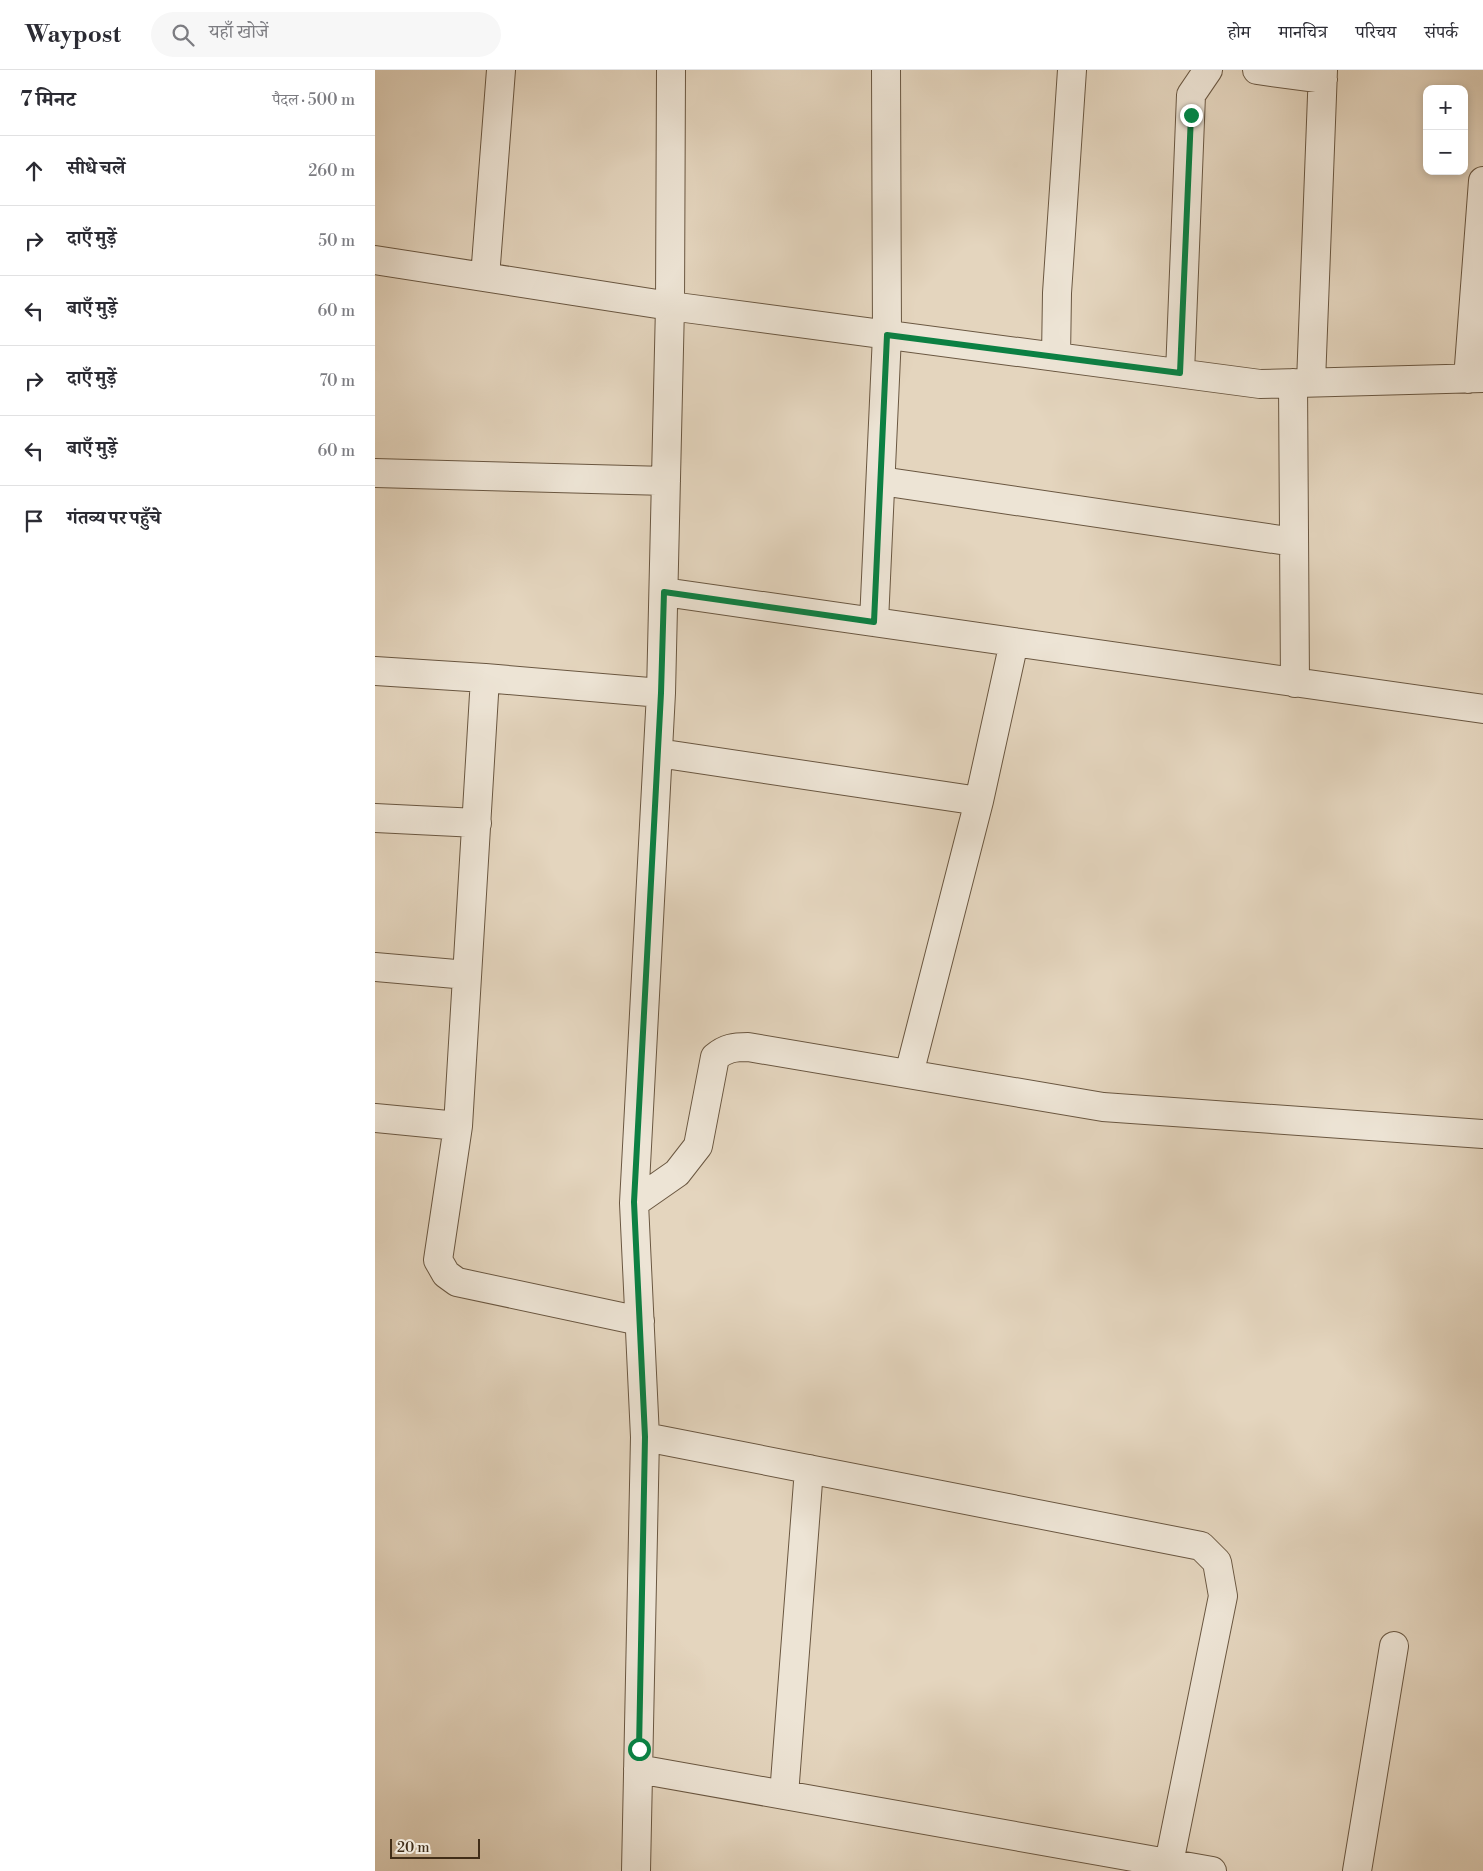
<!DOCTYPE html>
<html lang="hi">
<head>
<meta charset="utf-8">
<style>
  :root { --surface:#fff; --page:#f7f7f7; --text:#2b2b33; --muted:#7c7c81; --line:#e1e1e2 }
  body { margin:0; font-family:"Libre Bodoni","Noto Serif Devanagari",serif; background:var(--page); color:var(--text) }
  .controls { position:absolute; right:15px; top:15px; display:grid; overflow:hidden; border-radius:10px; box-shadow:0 2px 8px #0003 }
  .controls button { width:45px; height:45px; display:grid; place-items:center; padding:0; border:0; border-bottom:1px solid var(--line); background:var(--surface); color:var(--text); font:25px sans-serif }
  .scale { position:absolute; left:15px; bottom:12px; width:90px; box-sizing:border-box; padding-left:5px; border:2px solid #412d17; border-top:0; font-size:14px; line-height:18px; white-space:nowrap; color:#412d17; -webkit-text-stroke:4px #ede4d5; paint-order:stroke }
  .stop { position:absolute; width:15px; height:15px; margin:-11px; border:4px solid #0b8043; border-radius:50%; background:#fff }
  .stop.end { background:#0b8043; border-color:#fff; box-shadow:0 1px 5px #0008 }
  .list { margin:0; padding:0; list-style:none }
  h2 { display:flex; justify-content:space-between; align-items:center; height:65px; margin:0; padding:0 20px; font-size:21px }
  h2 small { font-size:16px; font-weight:400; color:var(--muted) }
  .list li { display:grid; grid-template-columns:32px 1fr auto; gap:15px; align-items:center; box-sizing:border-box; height:70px; padding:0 20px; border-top:1px solid var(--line) }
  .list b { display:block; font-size:19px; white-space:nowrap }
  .list em { font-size:16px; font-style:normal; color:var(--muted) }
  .icon { flex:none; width:28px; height:28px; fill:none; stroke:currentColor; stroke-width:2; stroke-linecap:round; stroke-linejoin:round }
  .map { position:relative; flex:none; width:1108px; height:1801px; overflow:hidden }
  header { display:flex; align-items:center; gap:30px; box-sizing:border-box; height:70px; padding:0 25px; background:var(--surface); border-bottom:1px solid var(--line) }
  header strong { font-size:24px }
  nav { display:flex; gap:28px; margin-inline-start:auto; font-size:18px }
  .search { width:350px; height:45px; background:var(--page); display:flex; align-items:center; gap:12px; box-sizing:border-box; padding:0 18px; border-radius:28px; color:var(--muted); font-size:19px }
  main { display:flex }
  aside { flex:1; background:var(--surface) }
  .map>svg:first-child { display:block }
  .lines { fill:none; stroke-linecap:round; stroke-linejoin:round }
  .minor-casing { stroke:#6a5741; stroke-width:30 }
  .minor { stroke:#ede4d5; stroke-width:28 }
  .route { stroke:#0b8043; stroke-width:6 }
</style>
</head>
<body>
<header>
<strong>Waypost</strong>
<div class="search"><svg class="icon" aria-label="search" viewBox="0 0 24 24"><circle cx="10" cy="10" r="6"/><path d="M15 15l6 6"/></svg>यहाँ खोजें</div>
<nav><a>होम</a><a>मानचित्र</a><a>परिचय</a><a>संपर्क</a></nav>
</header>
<main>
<aside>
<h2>7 मिनट<small>पैदल · 500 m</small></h2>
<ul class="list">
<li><svg class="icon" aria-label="ahead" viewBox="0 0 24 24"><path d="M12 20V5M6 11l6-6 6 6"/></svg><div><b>सीधे चलें</b></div><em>260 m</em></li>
<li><svg class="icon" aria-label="right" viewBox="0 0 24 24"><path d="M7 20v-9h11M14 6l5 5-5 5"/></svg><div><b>दाएँ मुड़ें</b></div><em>50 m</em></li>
<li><svg class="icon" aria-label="left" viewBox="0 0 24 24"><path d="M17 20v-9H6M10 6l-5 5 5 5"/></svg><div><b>बाएँ मुड़ें</b></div><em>60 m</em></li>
<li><svg class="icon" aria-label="right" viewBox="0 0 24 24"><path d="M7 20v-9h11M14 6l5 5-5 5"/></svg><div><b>दाएँ मुड़ें</b></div><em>70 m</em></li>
<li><svg class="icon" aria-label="left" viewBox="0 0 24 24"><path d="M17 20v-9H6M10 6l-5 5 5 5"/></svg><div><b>बाएँ मुड़ें</b></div><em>60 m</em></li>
<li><svg class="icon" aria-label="arrive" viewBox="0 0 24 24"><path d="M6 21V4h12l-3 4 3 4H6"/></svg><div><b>गंतव्य पर पहुँचे</b></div></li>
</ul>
</aside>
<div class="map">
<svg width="1108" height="1801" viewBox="0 0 1108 1801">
  <rect width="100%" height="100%" fill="#e4d5be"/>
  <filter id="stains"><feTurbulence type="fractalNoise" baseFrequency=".004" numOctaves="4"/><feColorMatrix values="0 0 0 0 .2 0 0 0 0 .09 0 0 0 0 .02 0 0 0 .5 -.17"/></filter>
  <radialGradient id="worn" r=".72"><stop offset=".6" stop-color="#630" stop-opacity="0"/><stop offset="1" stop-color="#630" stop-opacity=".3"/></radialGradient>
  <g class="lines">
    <defs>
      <path id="minor" d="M882 0 948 9
        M0 190 295 236 885 314 1108 308
        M110 207 126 0
        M681 287 682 223 697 0
        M805 303 816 25 833 0
        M1093 309 1108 111
        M936 312 948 0
        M918 313 920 613
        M0 403 291 411
        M506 411 919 472
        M289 522 1108 639
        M499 552 512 265 511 0
        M0 601 110 608 83 1056 0 1048
        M110 608 286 623
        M283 683 604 731
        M0 748 102 753
        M0 897 92 905
        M534 1004 604 731 639 572
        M83 1056 63 1190 71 1204 82 1212 265 1251
        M259 1133 302 1103 323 1076 340 987C351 978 359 977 373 977L728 1037 1108 1064
        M270 1367 826 1476 842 1492 848 1526 794 1793
        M263 1699 837 1801
        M409 1725 434 1399
        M261 1801 270 1367 259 1133 286 623 295 236 296 0
        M982 1801 1019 1576"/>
    </defs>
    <use href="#minor" class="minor-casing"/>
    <use href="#minor" class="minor"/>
  </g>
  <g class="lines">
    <path class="route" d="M264 1679 270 1367 259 1132 286 623 289 522 499 552 512 265 805 303 816 45"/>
  </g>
  <rect width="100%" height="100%" filter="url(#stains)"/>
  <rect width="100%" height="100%" fill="url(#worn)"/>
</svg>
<div class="controls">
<button>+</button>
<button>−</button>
</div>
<div class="scale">20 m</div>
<div class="stop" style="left:264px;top:1679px"></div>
<div class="stop end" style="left:816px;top:45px"></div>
</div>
</main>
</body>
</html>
